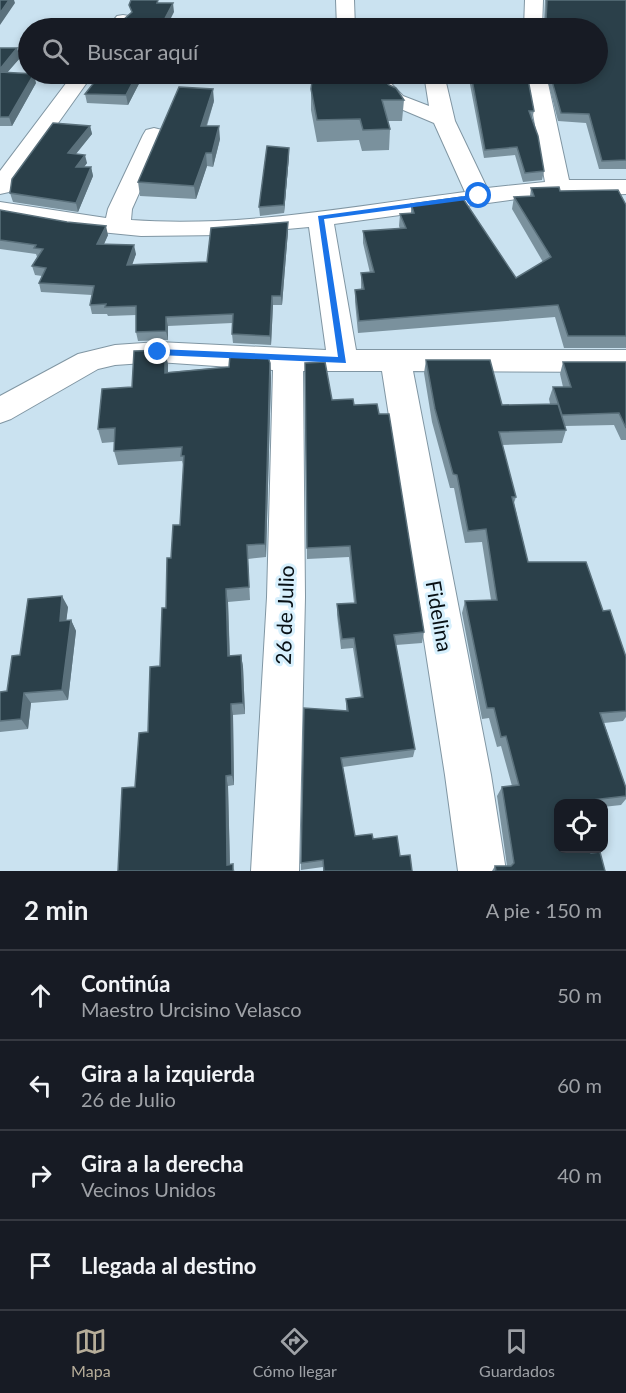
<!DOCTYPE html>
<html lang="es">
<head>
<meta charset="utf-8">
<style>
  :root { --surface:#171b24; --page:#20242c; --text:#f1f3f6; --muted:#9ea1a6; --line:#363941; --accent:#b6ad99 }
  body { margin:0; font-family:Lato,sans-serif; background:var(--page); color:var(--text) }
  .controls { position:absolute; right:18px; bottom:18px; display:grid; overflow:hidden; border-radius:12px; box-shadow:0 3px 9px #0003 }
  .controls button { width:54px; height:54px; display:grid; place-items:center; padding:0; border:0; border-bottom:2px solid var(--line); background:var(--surface); color:var(--text); font:30px sans-serif }
  .stop { position:absolute; width:18px; height:18px; margin:-14px; border:4px solid #1a73e8; border-radius:50%; background:#fff }
  .stop.end { background:#1a73e8; border-color:#fff; box-shadow:0 2px 6px #0008 }
  .list { margin:0; padding:0; list-style:none }
  h2 { display:flex; justify-content:space-between; align-items:center; height:78px; margin:0; padding:0 24px; font-size:26px }
  h2 small { font-size:20px; font-weight:400; color:var(--muted) }
  .list li { display:grid; grid-template-columns:39px 1fr auto; gap:18px; align-items:center; box-sizing:border-box; height:90px; padding:0 24px; border-top:2px solid var(--line) }
  .list b { display:block; font-size:22px; white-space:nowrap }
  .list p { margin:0; font-size:20px; white-space:nowrap; color:var(--muted) }
  .list em { font-size:20px; font-style:normal; color:var(--muted) }
  .icon { flex:none; width:33px; height:33px; fill:none; stroke:currentColor; stroke-width:2; stroke-linecap:round; stroke-linejoin:round }
  .map { position:relative; flex:none; width:626px; height:871px; overflow:hidden }
  .search { position:absolute; background:var(--surface); box-shadow:0 3px 9px #0003; left:18px; right:18px; top:18px; height:66px; display:flex; align-items:center; gap:15px; box-sizing:border-box; padding:0 21px; border-radius:33px; color:var(--muted); font-size:22px }
  .sheet { height:438px; background:var(--surface) }
  nav { display:flex; justify-content:space-around; align-items:center; box-sizing:border-box; height:84px; border-top:2px solid var(--line); background:var(--surface); font-size:16px; color:var(--muted) }
  nav a { display:grid; justify-items:center; gap:3px }
  nav .on { color:var(--accent) }
  .map>svg:first-child { display:block }
  .lines { fill:none; stroke-linecap:round; stroke-linejoin:round }
  .minor-casing { stroke:#8096a3; stroke-width:2 }
  .minor { fill:#fff; fill-rule:evenodd }
  .wall { fill:#7a919d }
  .shaded-wall { fill:#5b717c }
  .building { fill:#2b404a; stroke:#5b717c; stroke-width:1.5 }
  .route { fill:#1a73e8 }
  .labels { text-anchor:middle; dominant-baseline:central; stroke-width:6; stroke-linejoin:round; paint-order:stroke }
  .street-label { font-size:21px; fill:#081015; stroke:#d7f0fd }
</style>
</head>
<body>
<div class="map">
<svg width="626" height="871" viewBox="0 0 626 871">
  <rect width="100%" height="100%" fill="#cae2f0"/>
  <g class="lines">
    <defs>
      <path id="minor" d="M336 0H354L355 28H337Z
        M525 0H543L542 28H524Z
        M123 15 129 16 132 20 125 28H107L117 16Z
        M73 74H93L9 192 0 194V171Z
        M361 74H382L403 96 429 106 424 74H444L455 121 487 188 545 182 526 74H546L569 180H626V194L524 198 334 224 356 350H626V372L413 371 491 775 506 871H458L445 775 382 371H303L305 597 299 871H251L267 597 273 370 158 362 115 365 98 369 11 419 0 423V396L78 354 115 345 158 342 326 350 309 227 223 235 141 236 70 229 0 216V202L106 218 108 209 143 135 146 130 154 128 162 130 165 135 132 209 131 220C243 228 355 206 465 192L434 123 389 104Z"/>
    </defs>
    <use href="#minor" class="minor-casing"/>
    <use href="#minor" class="minor"/>
  </g>
  <path class="wall" d="M545 0H626V169H599L586 123 558 121 546 74H597L544 22Z
    M0 48H17L20 58 7 72 36 83 12 126H0Z
    M87 74H144L128 105 87 103 85 94 93 84H89Z
    M468 74H527L534 111 532 119 544 171 542 180 523 182 515 155 484 158Z
    M337 76 404 100 402 121H388L390 129 389 150 362 151 359 140 317 142 311 110V89Z
    M214 101 207 126 220 139 213 167 207 166 196 199 140 196 138 182Z
    M90 126 92 134 76 154 87 163 84 167H91L93 176 78 212 13 202 10 193Z
    M289 156 284 213 260 216 259 207Z
    M531 188 560 191 626 205V348H564L555 317 358 333 355 302V290H361V273H370L363 243V231L400 229 399 226 400 214 411 213V204L516 278 543 262 512 209 514 197 530 196Z
    M0 210 108 235 104 244 136 254 132 264 207 262 288 231 282 305H273L271 345 233 343 232 334V323L168 326V340L138 341 136 332V315L108 316 107 314H92L90 305 92 295 41 292 39 283 42 276 35 275 32 266 37 257 36 254 0 249Z
    M165 350 168 365V372L270 363 271 378 266 557 248 559 250 600 228 602 230 656 241 655 243 667 245 714 233 715 234 785 228 786 230 864 235 871 135 787 148 732 160 666 171 558 180 525 184 468 182 461 118 465 114 451V442L102 443 98 429 132 387Z
    M426 360 502 405 550 404 549 399 553 387H563L560 374 563 362H626V440H621L614 425 565 426 566 430 562 443 502 445 516 497 514 503 528 562 603 611 626 657V717L623 721 604 723 626 788V799L621 805 603 807V804H558L591 853 605 871H492L495 866H507L497 796 502 787 512 786 501 746 497 747 489 718 482 719 462 613 465 601 491 600 482 542 465 543 454 488H450L432 422 424 373Z
    M305 363 332 400 354 405 424 632 422 643 396 645 415 749 413 757 343 767 355 836 373 839 400 856 412 871H323V867L301 870V863L346 711V699L361 698 353 648 341 649 337 615V604L354 603 349 557 307 559Z
    M68 607 66 621 71 620 76 631 68 700 31 703 28 729 0 732V692L7 691 20 655Z"/>
  <path class="shaded-wall" d="M9 0H14L15 3 0 25V12Z
    M173 3 174 12 166 28H160Z
    M17 48 20 58 0 81V69Z
    M34 74 36 83 12 126 9 117Z
    M137 74H144L128 105 126 95Z
    M213 89 214 101 202 139 201 126Z
    M90 126 92 134 70 161 68 153Z
    M219 126 220 139 213 167 212 153Z
    M289 148V156L284 213V205Z
    M206 153 207 166 196 199 194 186Z
    M85 155 87 163 78 175 76 167Z
    M91 167 93 176 78 212 76 203Z
    M288 222V231L282 305 281 296Z
    M106 226 108 235 100 253 97 244Z
    M134 245 136 254 129 274 127 265Z
    M272 296 273 305 271 345 270 336Z
    M166 317 168 326V340L166 331Z
    M165 350 168 365V387L165 373Z
    M270 363 271 378 266 557 265 544Z
    M226 589 228 602 230 668 228 656Z
    M62 596 68 607 65 632 60 621Z
    M71 620 76 631 68 700 62 690Z
    M241 655 243 667 245 714 243 703Z
    M24 693 31 703 28 729 21 719Z
    M231 704 233 715 234 785 232 775Z
    M226 776 228 786 230 871 227 865Z"/>
  <path class="building" d="M0 0H9L0 13Z
    M131 0H158L157 3H173L160 28H117L122 21 132 12 129 5Z
    M547 0H626V160L602 161 589 114 561 113 550 74H597V28H528L530 22H544L546 20Z
    M318 19 339 20V28H317Z
    M0 48H17L0 69Z
    M0 72 34 74 9 117H0Z
    M87 74H137L126 95 85 94 100 75Z
    M313 74H337V76H380L389 85 396 88 404 100H382L390 129 363 130 360 119 317 120 311 89Z
    M471 74H527L534 111H529L538 136 544 171 525 173 517 147 485 150Z
    M179 87 213 89 201 126H219L212 153H206L194 186 138 182Z
    M53 123 90 126 68 153 85 155 76 167H91L76 203 10 193 12 179Z
    M267 146 289 148 284 205 259 207Z
    M559 187 560 191 618 190 626 205V336H568L558 305 359 321 355 290 364 289 361 273 374 272 363 231 406 228 400 214 414 213 411 204 462 197 516 278 551 257 514 197 534 196 531 188Z
    M0 210 67 222 106 226 97 244 134 245 127 265 207 262 211 228 288 222 281 296H272L270 336 232 334 233 314 166 317V331L136 332V306L105 307 106 304 90 305 94 286 39 283 46 268 32 266 43 249 34 248 36 245 0 240Z
    M165 350V373L229 367 230 355 268 357 270 363 265 544 247 545 249 587 226 589 228 656 241 655 243 703 231 704 232 775 226 776 227 865 233 864V871H118L122 788 135 787 139 733 148 732 150 667 160 666 162 608H166L167 558H171L173 525H180L184 456H181L182 447 114 451 115 428 98 429 102 389 132 387 134 351Z
    M426 360H490L502 405 558 404 566 430 499 432 516 497H512L528 562H586L603 611 610 610 626 657V711L600 713 626 788V796L576 802V804H558V849H590L591 853 600 852 605 871H496L495 866H511L514 863 502 787 519 785 506 736 501 737 494 708H487L465 601 497 600 486 529 468 531 457 475 453 474 435 409Z
    M325 362 332 400 353 399 354 405 377 404 379 414H389L424 632 394 635 415 749 341 758 355 836 372 834 373 839 397 836 400 856 410 855 412 871H324L323 860 301 863 304 708 348 711 346 699 363 697 354 638 342 639 337 604 356 603 350 546 307 548 305 363Z
    M563 362H626V428L619 413 562 415 553 387H571Z
    M62 596 60 621 71 620 62 690 24 693 21 719 0 721V692L7 691 12 656 20 655 28 599Z"/>
  <path class="route" d="M479 194 482 198 324 219 346 363 158 355 154 352 158 349 338 357 318 216Z"/>
  <g class="labels">
    <g class="street-label">
      <text transform="translate(284 615) rotate(-88)">26 de Julio</text>
      <text transform="translate(440 616) rotate(80)">Fidelina</text>
    </g>
  </g>
</svg>
<div class="controls">
<button><svg class="icon" aria-label="locate" viewBox="0 0 24 24"><circle cx="12" cy="12" r="6"/><path d="M12 2v4M12 18v4M2 12h4M18 12h4"/></svg></button>
</div>
<div class="stop" style="left:479px;top:196px"></div>
<div class="stop end" style="left:158px;top:352px"></div>
<div class="search"><svg class="icon" aria-label="search" viewBox="0 0 24 24"><circle cx="10" cy="10" r="6"/><path d="M15 15l6 6"/></svg>Buscar aquí</div>
</div>
<section class="sheet">
<h2>2 min<small>A pie · 150 m</small></h2>
<ul class="list">
<li><svg class="icon" aria-label="ahead" viewBox="0 0 24 24"><path d="M12 20V5M6 11l6-6 6 6"/></svg><div><b>Continúa</b><p>Maestro Urcisino Velasco</p></div><em>50 m</em></li>
<li><svg class="icon" aria-label="left" viewBox="0 0 24 24"><path d="M17 20v-9H6M10 6l-5 5 5 5"/></svg><div><b>Gira a la izquierda</b><p>26 de Julio</p></div><em>60 m</em></li>
<li><svg class="icon" aria-label="right" viewBox="0 0 24 24"><path d="M7 20v-9h11M14 6l5 5-5 5"/></svg><div><b>Gira a la derecha</b><p>Vecinos Unidos</p></div><em>40 m</em></li>
<li><svg class="icon" aria-label="arrive" viewBox="0 0 24 24"><path d="M6 21V4h12l-3 4 3 4H6"/></svg><div><b>Llegada al destino</b></div></li>
</ul>
</section>
<nav>
<a class="on"><svg class="icon" aria-label="map" viewBox="0 0 24 24"><path d="M3 6l6-2 6 2 6-2v14l-6 2-6-2-6 2zM9 4v14M15 6v14"/></svg>Mapa</a>
<a><svg class="icon" aria-label="directions" viewBox="0 0 24 24"><path d="M12 3l9 9-9 9-9-9zM9 14v-3h6M13 9l2 2-2 2"/></svg>Cómo llegar</a>
<a><svg class="icon" aria-label="saved" viewBox="0 0 24 24"><path d="M7 4h10v16l-5-4-5 4z"/></svg>Guardados</a>
</nav>
</body>
</html>
